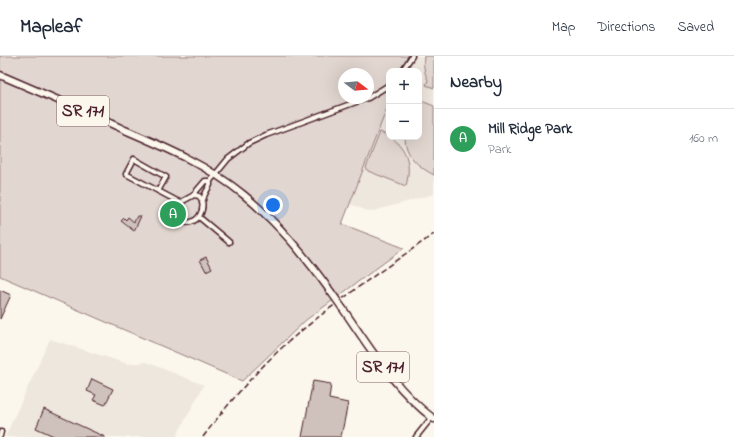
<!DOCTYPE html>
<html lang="en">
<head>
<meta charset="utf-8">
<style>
  :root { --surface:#fff; --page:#f2f2f3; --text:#1f2937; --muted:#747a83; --line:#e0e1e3; --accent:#1f6fb2 }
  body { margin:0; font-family:"Indie Flower",sans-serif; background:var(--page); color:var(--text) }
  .controls { position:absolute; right:12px; top:12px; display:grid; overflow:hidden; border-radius:8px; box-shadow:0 4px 16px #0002 }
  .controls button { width:36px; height:36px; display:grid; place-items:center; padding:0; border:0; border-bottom:1px solid var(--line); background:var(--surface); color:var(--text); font:20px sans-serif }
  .compass { position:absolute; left:338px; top:12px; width:36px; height:36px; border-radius:50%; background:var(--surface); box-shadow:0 4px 16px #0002; rotate:106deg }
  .you { position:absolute; left:273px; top:149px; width:14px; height:14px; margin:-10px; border:3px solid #fff; border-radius:50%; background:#1a73e8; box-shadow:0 0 0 6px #1a73e833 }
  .badge { display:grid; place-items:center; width:26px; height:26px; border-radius:50%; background:var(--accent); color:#fff; font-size:13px; font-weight:700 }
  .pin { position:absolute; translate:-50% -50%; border:2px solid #fff; box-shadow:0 1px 4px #0006 }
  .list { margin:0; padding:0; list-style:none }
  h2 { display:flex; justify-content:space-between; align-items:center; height:52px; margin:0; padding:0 16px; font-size:17px }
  h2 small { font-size:13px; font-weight:400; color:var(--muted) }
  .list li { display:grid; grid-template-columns:26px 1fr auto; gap:12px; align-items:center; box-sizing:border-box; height:60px; padding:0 16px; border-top:1px solid var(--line) }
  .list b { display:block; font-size:15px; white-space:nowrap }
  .list p { margin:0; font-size:13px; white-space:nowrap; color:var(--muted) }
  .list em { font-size:13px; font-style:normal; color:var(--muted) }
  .map { position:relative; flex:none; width:434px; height:381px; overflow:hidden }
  header { display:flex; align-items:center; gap:24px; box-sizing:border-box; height:56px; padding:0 20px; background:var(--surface); border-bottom:1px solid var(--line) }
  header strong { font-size:19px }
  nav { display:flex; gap:22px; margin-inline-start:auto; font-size:14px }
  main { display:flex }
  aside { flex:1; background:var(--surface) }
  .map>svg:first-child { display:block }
  .built { fill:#eee7de }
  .green { fill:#e2d7d0; stroke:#967b7e; fill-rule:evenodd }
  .building { fill:#cfc2bc; stroke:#4a1f2b }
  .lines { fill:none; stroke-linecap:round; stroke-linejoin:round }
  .street-casing { stroke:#4a1f2b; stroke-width:7 }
  .primary-casing { stroke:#4a1f2b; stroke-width:9 }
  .street { stroke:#fbf7ec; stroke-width:4 }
  .primary { stroke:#fbf7ec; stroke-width:6 }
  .rail { stroke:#4a1f2b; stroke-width:1.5; stroke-dasharray:6 3; stroke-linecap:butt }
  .primary-bridge-casing { stroke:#4a1f2b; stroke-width:9; stroke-linecap:butt }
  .primary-bridge { stroke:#fbf7ec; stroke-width:6 }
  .labels { text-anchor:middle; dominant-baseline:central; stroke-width:3; stroke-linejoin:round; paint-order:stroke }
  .shield { fill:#fbf7ec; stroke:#7f6065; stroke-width:1 }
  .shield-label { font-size:17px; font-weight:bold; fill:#4a1f2b }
</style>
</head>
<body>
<header>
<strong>Mapleaf</strong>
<nav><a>Map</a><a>Directions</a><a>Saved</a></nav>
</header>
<main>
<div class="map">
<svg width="434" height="381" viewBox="0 0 434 381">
  <rect width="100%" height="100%" fill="#fbf7ec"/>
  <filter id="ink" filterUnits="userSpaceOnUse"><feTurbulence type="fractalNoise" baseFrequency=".025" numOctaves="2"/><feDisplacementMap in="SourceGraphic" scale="8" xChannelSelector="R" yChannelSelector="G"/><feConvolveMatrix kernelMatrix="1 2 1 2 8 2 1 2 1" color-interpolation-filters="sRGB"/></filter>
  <g filter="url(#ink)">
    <path class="built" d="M409 0H434V138L370 156 350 148 389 47V81H419V15H402Z
      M50 283 128 308 146 306 204 329 176 381H5Z"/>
    <path class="green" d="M0 0H409L402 15H389V47L342 168 404 192 306 264 242 325 0 220ZM344 18H368V42H344Z
      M424 0H434V32L426 29 428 24C424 17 423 8 424 0Z
      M419 44 434 50V119C419 111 405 100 405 81H419Z
      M380 76C404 85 413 104 406 130L368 115 366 112Z"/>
    <path class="building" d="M137 160H141L134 175 121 165 124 162 126 164 128 161 134 166Z
      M206 201 212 212 206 215 200 204Z
      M0 234 11 239 0 263Z
      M92 323 113 333 105 349 93 344 96 339 87 335Z
      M313 325 331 328 329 343 348 347 341 381H302Z
      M44 353 105 381H56L36 372Z"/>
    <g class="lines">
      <defs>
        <path id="street" d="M402 15 412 0
          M368 42 389 29
          M158 135 166 121 134 103 126 118 181 147
          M193 139 205 125H210
          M194 139 199 140 202 144C207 169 175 175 177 153L183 145Z
          M202 147 205 138 210 129V125L228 103 249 87 266 79 367 42
          M199 161 229 186
          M0 380 1 376
          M416 381 432 361"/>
        <path id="primary" d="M0 19C42 37 84 55 125 74 167 92 209 110 244 139 279 168 305 200 331 236
          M343 253C370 292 395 334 434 363"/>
      </defs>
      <use href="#street" class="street-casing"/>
      <use href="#primary" class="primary-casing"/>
      <use href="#street" class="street"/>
      <use href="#primary" class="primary"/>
      <path class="rail" d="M203 381C233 341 267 302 306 271 347 238 391 208 434 178"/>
      <defs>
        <path id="primary-bridge" d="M331 236 343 253"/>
      </defs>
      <use href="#primary-bridge" class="primary-bridge-casing"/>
      <use href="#primary-bridge" class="primary-bridge"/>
    </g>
  </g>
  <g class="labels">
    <g class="shield">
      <rect x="57" y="40" width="52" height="30" rx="3"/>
      <rect x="357" y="296" width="52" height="30" rx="3"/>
    </g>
    <g class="shield-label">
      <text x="83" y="55">SR 171</text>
      <text x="383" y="311">SR 171</text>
    </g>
  </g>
</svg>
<div class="controls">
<button>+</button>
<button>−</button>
</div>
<svg class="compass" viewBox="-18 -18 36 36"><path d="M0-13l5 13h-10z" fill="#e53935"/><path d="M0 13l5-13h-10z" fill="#747a83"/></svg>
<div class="you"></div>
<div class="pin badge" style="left:173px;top:158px;background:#2e9e5b">A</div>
</div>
<aside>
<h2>Nearby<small></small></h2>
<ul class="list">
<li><span class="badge" style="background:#2e9e5b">A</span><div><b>Mill Ridge Park</b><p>Park</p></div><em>160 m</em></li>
</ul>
</aside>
</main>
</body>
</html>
